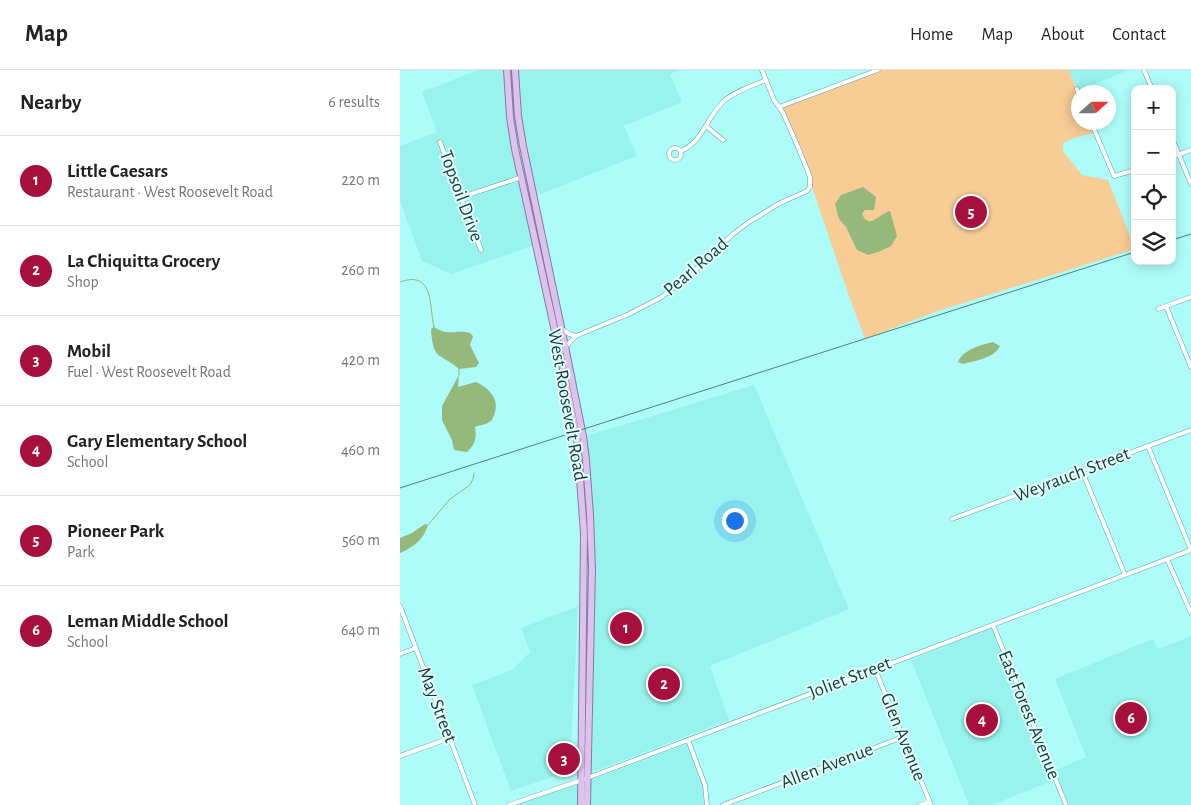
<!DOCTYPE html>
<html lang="en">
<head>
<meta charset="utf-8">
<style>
  :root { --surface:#fff; --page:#f2f2f2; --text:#222; --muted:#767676; --line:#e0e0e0; --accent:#a70f3d }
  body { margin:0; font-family:"Alegreya Sans",sans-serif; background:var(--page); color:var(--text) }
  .controls { position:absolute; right:15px; top:15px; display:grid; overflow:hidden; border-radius:10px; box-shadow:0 2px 12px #0003 }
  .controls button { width:45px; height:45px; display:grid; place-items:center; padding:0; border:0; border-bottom:1px solid var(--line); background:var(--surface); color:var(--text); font:25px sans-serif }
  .compass { position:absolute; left:671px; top:15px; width:45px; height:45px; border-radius:50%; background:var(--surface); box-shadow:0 2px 12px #0003; rotate:69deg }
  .you { position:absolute; left:334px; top:450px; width:18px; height:18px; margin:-12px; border:4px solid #fff; border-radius:50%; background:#1a73e8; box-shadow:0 0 0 8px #1a73e833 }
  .badge { display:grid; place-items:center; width:32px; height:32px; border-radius:50%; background:var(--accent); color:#fff; font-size:16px; font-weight:700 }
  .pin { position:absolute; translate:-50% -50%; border:2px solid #fff; box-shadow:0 1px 5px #0006 }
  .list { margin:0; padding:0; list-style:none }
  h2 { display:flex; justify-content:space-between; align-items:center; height:65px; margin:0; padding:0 20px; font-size:21px }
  h2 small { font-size:16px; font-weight:400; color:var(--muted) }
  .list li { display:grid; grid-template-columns:32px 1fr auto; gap:15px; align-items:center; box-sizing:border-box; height:90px; padding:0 20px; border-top:1px solid var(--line) }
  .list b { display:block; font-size:19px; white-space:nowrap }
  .list p { margin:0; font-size:16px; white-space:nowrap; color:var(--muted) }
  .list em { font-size:16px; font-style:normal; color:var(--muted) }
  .icon { flex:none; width:28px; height:28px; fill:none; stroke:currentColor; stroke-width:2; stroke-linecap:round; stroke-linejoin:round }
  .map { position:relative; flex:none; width:791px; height:735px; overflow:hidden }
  header { display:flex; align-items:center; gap:30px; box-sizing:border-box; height:70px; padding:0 25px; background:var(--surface); border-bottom:1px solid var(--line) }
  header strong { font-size:24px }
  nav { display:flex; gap:28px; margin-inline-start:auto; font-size:18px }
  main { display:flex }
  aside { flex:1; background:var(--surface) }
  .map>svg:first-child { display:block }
  .built { fill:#98f3ef }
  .green { fill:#f8cc95 }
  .water { fill:#95b87b }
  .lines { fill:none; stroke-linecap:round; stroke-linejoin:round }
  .stream { stroke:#95b87b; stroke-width:1 }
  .minor-casing { stroke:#57a5a3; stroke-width:5 }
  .primary-casing { stroke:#8978a6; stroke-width:8 }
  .minor { stroke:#fff; stroke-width:4 }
  .primary { stroke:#ddc2ec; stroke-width:6 }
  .rail { stroke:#4f817f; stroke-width:1 }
  .labels { text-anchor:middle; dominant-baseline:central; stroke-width:4; stroke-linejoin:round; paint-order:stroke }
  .street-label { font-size:19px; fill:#193a39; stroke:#e1fffd }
</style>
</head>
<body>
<header>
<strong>Map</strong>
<nav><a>Home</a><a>Map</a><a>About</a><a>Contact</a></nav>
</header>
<main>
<aside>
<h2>Nearby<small>6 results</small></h2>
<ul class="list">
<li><span class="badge">1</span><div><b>Little Caesars</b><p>Restaurant · West Roosevelt Road</p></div><em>220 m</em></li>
<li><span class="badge">2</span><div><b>La Chiquitta Grocery</b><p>Shop</p></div><em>260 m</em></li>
<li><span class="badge">3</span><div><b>Mobil</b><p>Fuel · West Roosevelt Road</p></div><em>420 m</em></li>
<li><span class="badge">4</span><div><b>Gary Elementary School</b><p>School</p></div><em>460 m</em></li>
<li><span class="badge">5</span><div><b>Pioneer Park</b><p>Park</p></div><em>560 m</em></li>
<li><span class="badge">6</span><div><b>Leman Middle School</b><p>School</p></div><em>640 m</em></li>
</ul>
</aside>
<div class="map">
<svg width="791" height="735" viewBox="0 0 791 735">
  <rect width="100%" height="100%" fill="#adfcf9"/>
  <path class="built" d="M78 0H106L107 35 134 175 52 204 22 191 0 131V76L37 62 22 22Z
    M118 0H280L270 4 282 32 224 56 237 86 136 126 122 61Z
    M669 0H729L678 21Z
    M354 315 449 539 310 596 329 650 192 702 194 488 191 399 187 366Z
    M178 536 170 701 111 721 72 615 112 600 130 582 121 558Z
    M592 557 654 710 592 735H569L511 590Z
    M791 566V735H668L654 701 686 687 655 609 753 569 758 579Z
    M291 672 308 714 310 735H190L191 710Z
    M179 713 178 735H115Z"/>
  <path class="green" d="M478 0H669L678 23V52L691 53 695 62 671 69 663 73V81L682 105 708 110 735 179 535 242 465 269 449 226 411 114 379 37Z"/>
  <path class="water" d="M463 117 476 127 474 140H465L462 144C470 161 479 143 490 141L497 166 491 176 478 182 468 185 457 180 446 157 439 149 435 134 441 125Z
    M34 257C49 267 56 259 70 263L73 266 70 275 79 293 76 297 59 299C39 282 33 291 31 259Z
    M593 272 600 276C595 288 574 291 563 294L558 292C563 280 580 275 593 272Z
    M59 305 58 317 76 312C88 318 99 327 95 342 94 346 93 350 89 352 86 355 79 355 75 357 77 367 75 375 67 382L54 380 52 370 42 350V336Z
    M25 454 28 455C23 470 15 476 0 483V468L12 463Z"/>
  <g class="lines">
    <path class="stream" d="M0 212C35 199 29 238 34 257
      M59 305V299
      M28 455 50 429 70 415 73 409 74 403"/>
    <defs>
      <path id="minor" d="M744 0 752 19
        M677 19 678 23
        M379 37 478 0
        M691 52 714 106 735 100
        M306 56 323 70
        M772 68 791 114
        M40 72 81 180
        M269 84a6 6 0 1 1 12 0a6 6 0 1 1-12 0Z
        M281 81C304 71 306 47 324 31 335 21 352 16 366 10
        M772 87 791 80
        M62 127 122 107
        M766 236 791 297
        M758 239 791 227
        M162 259 169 264 176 266
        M166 276 176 266 229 244 260 228 286 209 333 164 349 152 380 133 407 121 410 117V107L398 77 383 43 374 30 362 0
        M682 401 725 505
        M552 449 791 360
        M767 489 791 543
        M0 536 75 735
        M593 555 666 735
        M0 584 16 578
        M475 599 531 735
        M288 670 305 715 307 735
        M0 686 50 668
        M109 735 182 710 791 480 748 376
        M323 735 503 667
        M520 735 529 732"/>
      <path id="primary" d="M107 0 110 47 115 79 158 275 177 368 184 463 181 735
        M115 0 118 46 123 76 165 276 183 366 186 390 190 445 192 498 187 735"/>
    </defs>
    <use href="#minor" class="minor-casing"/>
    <use href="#primary" class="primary-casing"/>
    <use href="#minor" class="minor"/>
    <use href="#primary" class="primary"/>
    <path class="rail" d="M772 170 791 164
      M0 418 735 182"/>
  </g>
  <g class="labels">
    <g class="street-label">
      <text transform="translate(61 126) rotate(70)">Topsoil Drive</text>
      <text transform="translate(296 197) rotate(-41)">Pearl Road</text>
      <text transform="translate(167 335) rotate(80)">West Roosevelt Road</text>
      <text transform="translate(672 405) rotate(-21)">Weyrauch Street</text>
      <text transform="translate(450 608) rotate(-21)">Joliet Street</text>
      <text transform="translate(37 635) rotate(69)">May Street</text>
      <text transform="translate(629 645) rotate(68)">East Forest Avenue</text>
      <text transform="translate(503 667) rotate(68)">Glen Avenue</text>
      <text transform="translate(427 696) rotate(-21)">Allen Avenue</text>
    </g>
  </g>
</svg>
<div class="controls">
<button>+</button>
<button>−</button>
<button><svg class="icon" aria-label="locate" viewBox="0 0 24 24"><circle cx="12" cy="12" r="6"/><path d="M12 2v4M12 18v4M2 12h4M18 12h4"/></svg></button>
<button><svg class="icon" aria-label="layers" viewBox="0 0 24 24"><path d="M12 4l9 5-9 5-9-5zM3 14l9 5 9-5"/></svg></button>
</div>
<svg class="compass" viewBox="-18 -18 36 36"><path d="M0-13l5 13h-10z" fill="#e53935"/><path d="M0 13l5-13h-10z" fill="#767676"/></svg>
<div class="you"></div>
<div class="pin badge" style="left:226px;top:558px">1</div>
<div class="pin badge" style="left:264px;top:614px">2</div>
<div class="pin badge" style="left:164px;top:689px">3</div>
<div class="pin badge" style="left:582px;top:650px">4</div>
<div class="pin badge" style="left:571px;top:142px">5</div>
<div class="pin badge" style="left:731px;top:648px">6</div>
</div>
</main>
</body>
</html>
